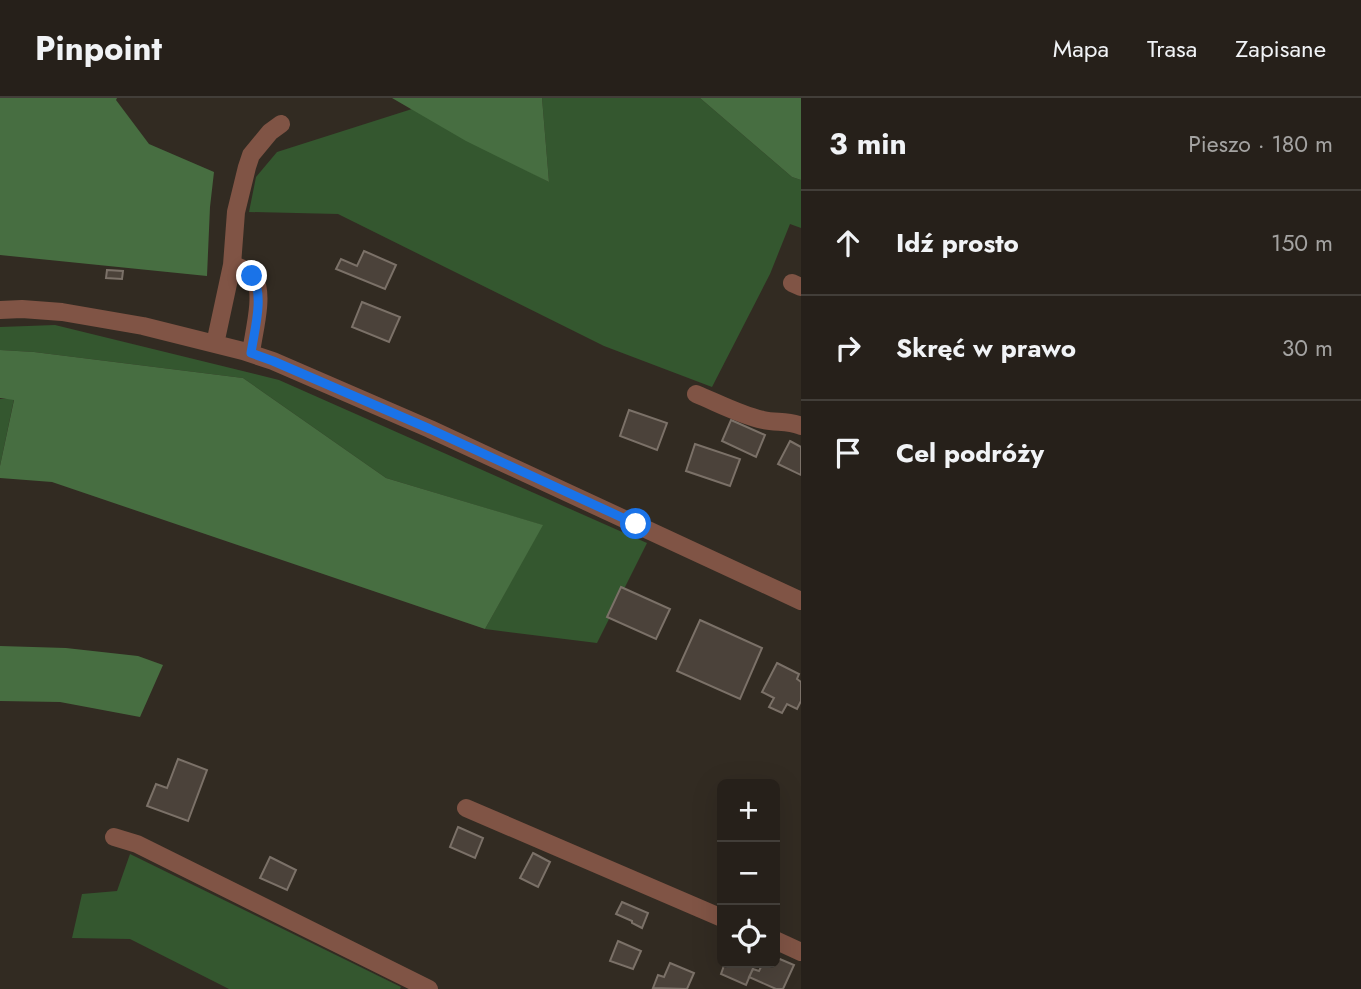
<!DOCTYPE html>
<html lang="pl">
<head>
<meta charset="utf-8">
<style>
  :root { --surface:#26201a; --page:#2e2823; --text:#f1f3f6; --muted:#a4a3a2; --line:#423e39 }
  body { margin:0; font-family:Jost,sans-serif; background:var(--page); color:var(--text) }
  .controls { position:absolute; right:21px; bottom:21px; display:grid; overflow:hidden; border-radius:10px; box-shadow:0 7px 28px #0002 }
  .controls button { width:63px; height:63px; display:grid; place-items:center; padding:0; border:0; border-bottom:2px solid var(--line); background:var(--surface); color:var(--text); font:35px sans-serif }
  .stop { position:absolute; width:21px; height:21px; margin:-16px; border:5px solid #1a73e8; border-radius:50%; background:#fff }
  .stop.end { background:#1a73e8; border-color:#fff; box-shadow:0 2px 7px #0008 }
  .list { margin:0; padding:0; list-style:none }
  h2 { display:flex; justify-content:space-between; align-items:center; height:91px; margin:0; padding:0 28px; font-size:30px }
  h2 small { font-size:23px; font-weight:400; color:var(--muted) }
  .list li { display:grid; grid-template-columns:46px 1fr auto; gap:21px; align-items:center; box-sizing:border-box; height:105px; padding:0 28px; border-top:2px solid var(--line) }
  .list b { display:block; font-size:26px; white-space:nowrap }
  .list em { font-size:23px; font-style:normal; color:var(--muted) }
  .icon { flex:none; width:38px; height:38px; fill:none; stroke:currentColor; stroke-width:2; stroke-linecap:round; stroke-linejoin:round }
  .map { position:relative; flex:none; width:801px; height:891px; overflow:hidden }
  header { display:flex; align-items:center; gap:42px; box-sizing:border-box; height:98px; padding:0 35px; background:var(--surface); border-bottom:2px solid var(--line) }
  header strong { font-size:33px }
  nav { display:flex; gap:38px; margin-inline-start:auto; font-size:24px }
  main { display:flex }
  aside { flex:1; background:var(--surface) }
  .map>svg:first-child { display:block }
  .green { fill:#34572f }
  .forest { fill:#476e41 }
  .building { fill:#4b423a; stroke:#7b7168; stroke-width:2 }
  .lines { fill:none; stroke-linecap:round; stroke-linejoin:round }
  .minor { stroke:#805445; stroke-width:18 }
  .route { stroke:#1a73e8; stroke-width:9 }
</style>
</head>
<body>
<header>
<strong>Pinpoint</strong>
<nav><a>Mapa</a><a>Trasa</a><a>Zapisane</a></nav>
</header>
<main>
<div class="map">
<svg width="801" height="891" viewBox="0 0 801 891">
  <rect width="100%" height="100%" fill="#322b22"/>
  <path class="green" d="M542 0H700L792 79 801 82V130L790 126 770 176 712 289 604 248 338 116 249 114 256 79 277 54 412 11 549 84Z
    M55 227 279 282 647 445 597 545 485 531 542 427 386 380 243 280 34 254 0 252V229Z
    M0 301H14L0 368Z
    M130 756 401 889 400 891H229L130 841 72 840 82 796 117 793Z"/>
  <path class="forest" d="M0 0H117L116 2 149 46 214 74 210 109 207 178 0 157Z
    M392 0H542L549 84 466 43Z
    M700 0H801V82L792 79Z
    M0 252 34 254 243 280 386 380 543 427 485 531 52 384 0 380V368L14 302 0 300Z
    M0 548 66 550 138 558 163 567 140 619 60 604 0 603Z"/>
  <path class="building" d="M364 153 396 167 385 191 336 171 341 161 357 168Z
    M107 172 123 173 122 181 106 180Z
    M362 204 400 219 389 244 352 229Z
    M629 312 667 325 657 352 620 338Z
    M731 322 765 337 756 359 722 343Z
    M790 343 801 349V377L778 366Z
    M695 346 740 361 730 388 686 373Z
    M621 489 670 511 656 541 607 519Z
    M700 522 762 550 740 601 677 573Z
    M777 565 799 576 797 581 801 584V603L797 611 787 606 782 615 769 609 774 600 762 594Z
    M178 661 207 672 188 723 147 708 156 686 167 690Z
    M458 729 483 740 475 760 450 749Z
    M533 755 550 764 538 789 520 780Z
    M270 759 296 772 287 792 260 780Z
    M622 804 648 815 642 830 632 825V823L616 816Z
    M618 843 641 853 633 871 610 863Z
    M775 859 794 867 783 891H776L749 879 753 871 759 873 763 865H775Z
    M670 865 694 875 687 891 653 890 658 877 664 879Z
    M725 865H746L754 868 746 887 721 876Z"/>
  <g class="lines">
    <path class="minor" d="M232 167C241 169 250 174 255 182 264 198 253 237 251 255
      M792 185 801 189
      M0 212 22 211 62 214 143 228 243 253 273 263 430 331 801 503
      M215 246 232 167 236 114 247 69 251 57 270 34 281 26
      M696 296C718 305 740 317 763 322 776 325 789 322 801 328
      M466 710 722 820
      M114 739 137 746 429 891
      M775 842 801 854"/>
  </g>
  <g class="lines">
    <path class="route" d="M252 178C265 196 254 234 251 255L273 263 430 331 636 426"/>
  </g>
</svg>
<div class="controls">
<button>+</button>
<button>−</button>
<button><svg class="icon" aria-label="locate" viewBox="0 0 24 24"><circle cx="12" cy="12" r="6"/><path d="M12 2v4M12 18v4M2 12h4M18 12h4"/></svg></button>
</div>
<div class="stop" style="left:636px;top:426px"></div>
<div class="stop end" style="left:252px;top:178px"></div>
</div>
<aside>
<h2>3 min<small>Pieszo · 180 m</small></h2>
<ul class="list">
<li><svg class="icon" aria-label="ahead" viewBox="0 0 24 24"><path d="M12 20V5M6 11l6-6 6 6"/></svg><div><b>Idź prosto</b></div><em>150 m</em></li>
<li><svg class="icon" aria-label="right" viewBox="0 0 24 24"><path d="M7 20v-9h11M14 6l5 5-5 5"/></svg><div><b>Skręć w prawo</b></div><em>30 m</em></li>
<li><svg class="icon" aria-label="arrive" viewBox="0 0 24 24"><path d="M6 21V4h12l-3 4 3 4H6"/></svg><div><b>Cel podróży</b></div></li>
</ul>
</aside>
</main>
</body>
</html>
